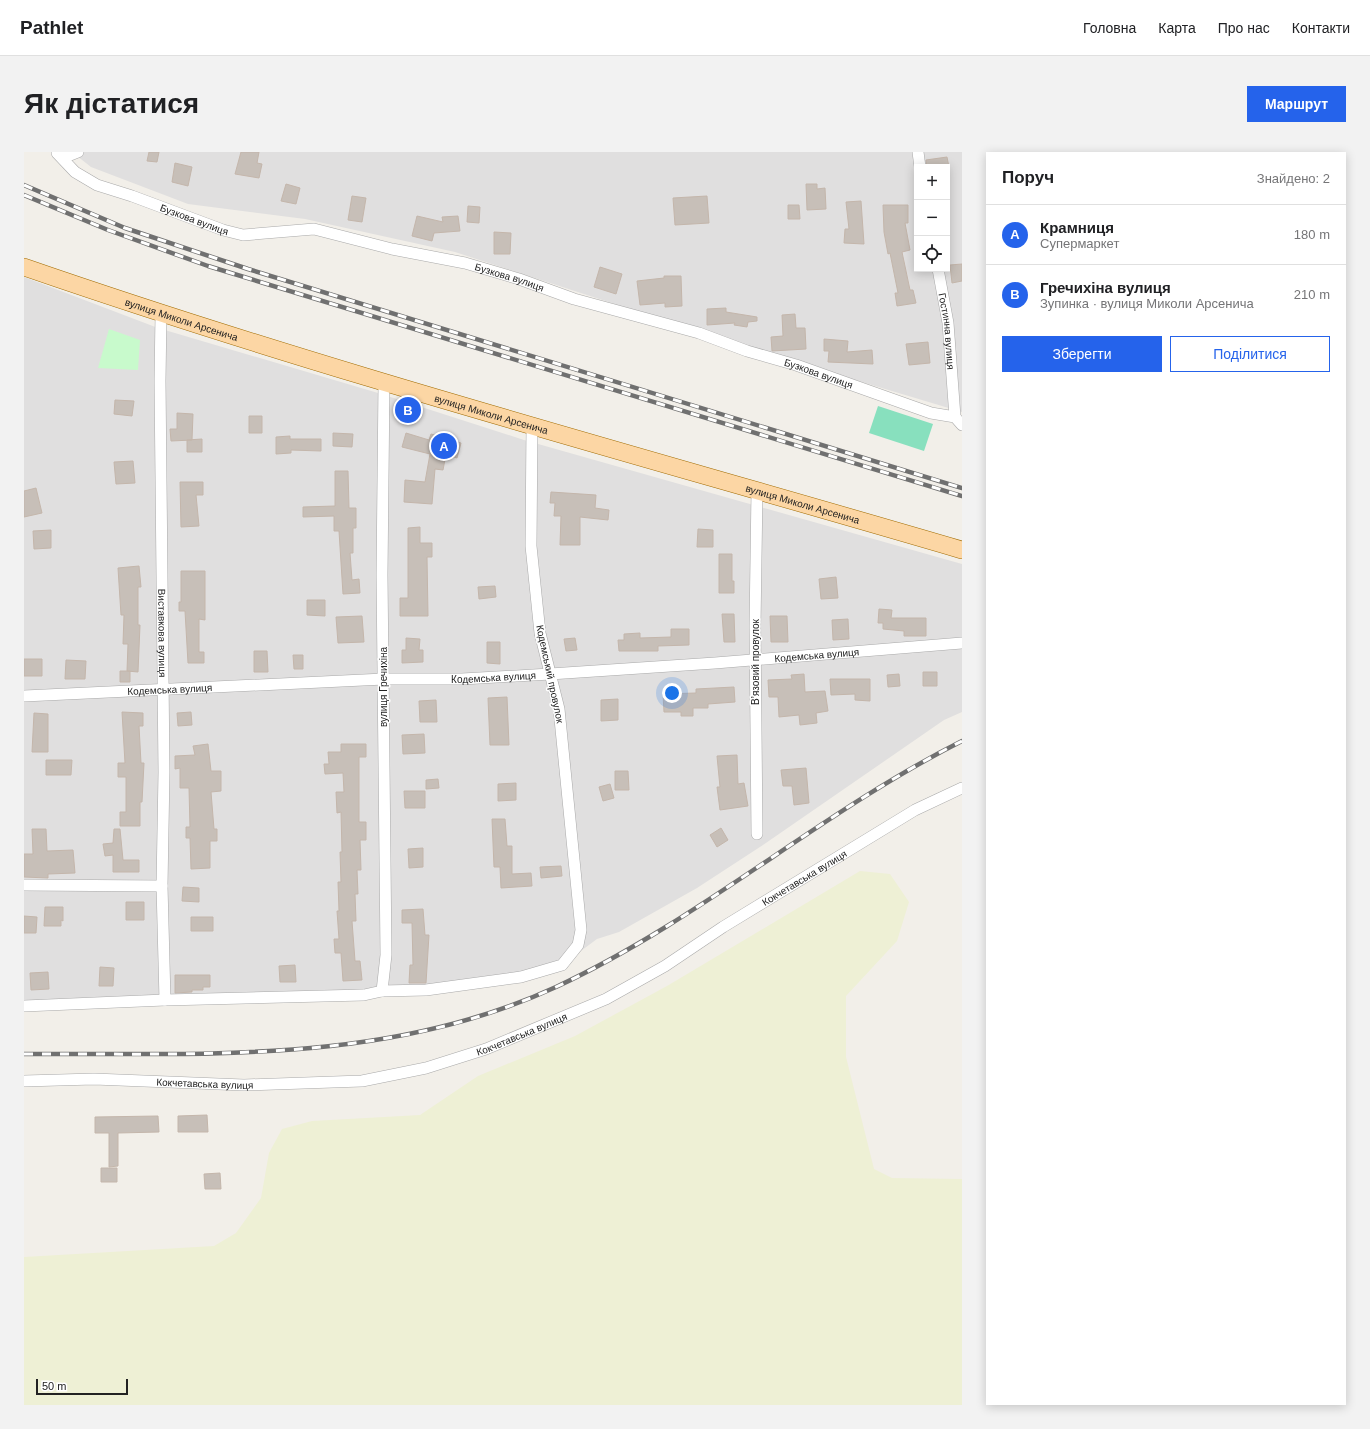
<!DOCTYPE html>
<html lang="uk">
<head>
<meta charset="utf-8">
<style>
  :root { --surface:#fff; --page:#f2f2f2; --text:#202124; --muted:#757577; --line:#e0e0e0; --accent:#2563eb }
  body { margin:0; font-family:Helvetica,sans-serif; background:var(--page); color:var(--text) }
  .controls { position:absolute; right:12px; top:12px; display:grid; overflow:hidden; border-radius:0px; box-shadow:0 2px 10px #0003 }
  .controls button { width:36px; height:36px; display:grid; place-items:center; padding:0; border:0; border-bottom:1px solid var(--line); background:var(--surface); color:var(--text); font:20px sans-serif }
  .scale { position:absolute; left:12px; bottom:10px; width:92px; box-sizing:border-box; padding-left:4px; border:2px solid #222; border-top:0; font-size:11px; line-height:14px; white-space:nowrap; color:#222; -webkit-text-stroke:3px #fff; paint-order:stroke }
  .you { position:absolute; left:648px; top:541px; width:14px; height:14px; margin:-10px; border:3px solid #fff; border-radius:50%; background:#1a73e8; box-shadow:0 0 0 6px #1a73e833 }
  .badge { display:grid; place-items:center; width:26px; height:26px; border-radius:50%; background:var(--accent); color:#fff; font-size:13px; font-weight:700 }
  .pin { position:absolute; translate:-50% -50%; border:2px solid #fff; box-shadow:0 1px 4px #0006 }
  .list { margin:0; padding:0; list-style:none }
  h2 { display:flex; justify-content:space-between; align-items:center; height:52px; margin:0; padding:0 16px; font-size:17px }
  h2 small { font-size:13px; font-weight:400; color:var(--muted) }
  .list li { display:grid; grid-template-columns:26px 1fr auto; gap:12px; align-items:center; box-sizing:border-box; height:60px; padding:0 16px; border-top:1px solid var(--line) }
  .list b { display:block; font-size:15px; white-space:nowrap }
  .list p { margin:0; font-size:13px; white-space:nowrap; color:var(--muted) }
  .list em { font-size:13px; font-style:normal; color:var(--muted) }
  .actions { display:flex; gap:8px; padding:12px 16px }
  .actions a { flex:1; padding:9px 0; border:1px solid var(--accent); border-radius:0px; text-align:center; font-size:14px; color:var(--accent) }
  .actions .main { background:var(--accent); color:#fff }
  .icon { flex:none; width:22px; height:22px; fill:none; stroke:currentColor; stroke-width:2; stroke-linecap:round; stroke-linejoin:round }
  .map { position:relative; flex:none; width:938px; height:1253px; overflow:hidden; border-radius:0px }
  header { display:flex; align-items:center; gap:24px; box-sizing:border-box; height:56px; padding:0 20px; background:var(--surface); border-bottom:1px solid var(--line) }
  header strong { font-size:19px }
  nav { display:flex; gap:22px; margin-inline-start:auto; font-size:14px }
  .intro { display:flex; align-items:center; justify-content:space-between; box-sizing:border-box; height:96px; padding:0 24px }
  h1 { margin:0; font-size:28px }
  .button { padding:10px 18px; border-radius:0px; background:var(--accent); color:#fff; font-size:14px; font-weight:700 }
  main { display:flex; gap:24px; padding:0 24px }
  aside { flex:1; background:var(--surface); border-radius:0px; box-shadow:0 2px 10px #0003 }
  .map>svg:first-child { display:block }
  .residential { fill:#e0dfdf; fill-rule:evenodd }
  .farmland { fill:#eef0d5 }
  .park { fill:#c8facc }
  .pitch { fill:#88e0be }
  .building { fill:#c7bfb8; stroke:#c4b6ab }
  .lines { fill:none; stroke-linecap:round; stroke-linejoin:round }
  .minor-casing { stroke:#a9a9a9; stroke-width:12 }
  .primary-casing { stroke:#a06b00; stroke-width:18 }
  .minor { stroke:#fff; stroke-width:11 }
  .primary { stroke:#fcd6a4; stroke-width:17 }
  .rail-casing { stroke:#707070; stroke-width:4.5 }
  .rail { stroke:#fff; stroke-width:3; stroke-dasharray:9; stroke-linecap:butt }
  .labels { text-anchor:middle; dominant-baseline:central; stroke-width:3; stroke-linejoin:round; paint-order:stroke }
  .street-label { font-size:10px; fill:#222; stroke:#fff }
</style>
</head>
<body>
<header>
<strong>Pathlet</strong>
<nav><a>Головна</a><a>Карта</a><a>Про нас</a><a>Контакти</a></nav>
</header>
<div class="intro"><h1>Як дістатися</h1><a class="button">Маршрут</a></div>
<main>
<div class="map">
<svg width="938" height="1253" viewBox="0 0 938 1253">
  <rect width="100%" height="100%" fill="#f2efe9"/>
  <path class="residential" d="M48 0H938V260L741 201 431 100 281 67 164 52 67 15ZM893 15H923V117H893Z
    M0 125 134 176 354 241 500 288 938 412V560L920 568 739 693 673 736 595 780 573 787 538 813 402 838 0 854Z"/>
  <path class="farmland" d="M836 719 866 722 885 750 873 789 822 844V905L850 1017 868 1026 938 1027V1253H0V1105L190 1094 212 1081 237 1046 245 1001 258 977 288 969 396 963 454 924 551 884 643 834Z"/>
  <path class="park" d="M85 177 116 188 114 218 74 216Z"/>
  <path class="pitch" d="M854 254 909 272 900 299 845 281Z"/>
  <path class="building" d="M125 0H135L133 10 123 9Z
    M217 0H235L233 11 238 12 235 26 211 22Z
    M923 5 925 15H903L902 8Z
    M151 11 168 15 164 34 148 30Z
    M262 32 276 36 272 52 257 49Z
    M782 32H793V37L801 36 802 57 783 58Z
    M328 44 342 46 338 70 324 68Z
    M683 44 685 71 651 73 649 46Z
    M837 49 840 92 820 91 821 77H825L822 50Z
    M764 53H775L776 67H764Z
    M859 53H884V71H881L886 98 878 100 886 138H889L892 151 873 154 871 141H874L866 101 864 102 860 80Z
    M444 54 456 55 455 71 443 70Z
    M393 64 419 70 418 65 434 64 436 79 410 81 408 89 388 84Z
    M470 80 487 81 486 102H470Z
    M938 112V129L928 131 926 113Z
    M576 115 598 122 592 142 570 135Z
    M640 124H657L658 154 641 155V151L616 153 613 129 640 126Z
    M702 156V160L733 165V169L724 170 723 175 710 173 711 171 683 173V157Z
    M771 162 772 176H781L782 197 748 199 747 185 759 184 758 163Z
    M800 187 824 189 823 200 848 198 849 212 804 210 805 199H800Z
    M904 190 906 211 885 213 882 192Z
    M91 248 110 249 108 264 90 262Z
    M153 261 169 262 168 288 147 289 146 277H153Z
    M225 264H238V281H225Z
    M309 281 329 282 328 295 309 294Z
    M382 281 405 288 407 282 437 291 433 306 422 302 419 318 411 317 408 352 380 350 381 328 401 330 406 302 378 295Z
    M266 284V287H297V299L267 298V301L252 302V285Z
    M178 287V300H163V288Z
    M109 309 111 331 92 332 90 310Z
    M311 319H324L325 356H332V376H329V401H326L328 428 335 427 336 441 319 442 315 379H310V364L279 365V355L311 354Z
    M156 330H179V343H172L175 374 157 375Z
    M12 336 18 361 0 365V339Z
    M527 340 572 343 571 356 585 358 584 368 556 365V393H536L537 364H530L531 351H526Z
    M396 375V391H408V405H403L404 464H376V446H384V376Z
    M674 377 689 378V395H673Z
    M27 378V396L10 397 9 379Z
    M695 402H708V429H710V441H695Z
    M115 414 117 435H114V473H116L114 520 103 519 104 492H99L100 463H97L94 416Z
    M157 419H181V468L175 467V500H180V511H164L161 459H155V450H157Z
    M812 425 814 446 797 447 795 427Z
    M471 434 472 445 455 447 454 435Z
    M283 448H301V464L283 463Z
    M855 457 868 458 867 466H902V484H880V479L859 477V471H854Z
    M698 462H710L711 490H700Z
    M338 464 340 490 314 491 312 465Z
    M746 464H763L764 490H747Z
    M824 467 825 487 809 488 808 468Z
    M647 477H665V493L634 494V499H595L594 488H600V482L616 481V486L647 485Z
    M382 486 396 487 395 498H399V510L378 511V498H382Z
    M551 486 553 498 542 499 540 487Z
    M463 490H476V512L463 511Z
    M230 499H243L244 520H230Z
    M269 503H279V517H270Z
    M0 507H18V524H0Z
    M42 508 62 509 61 527H41Z
    M96 519H106V530H96Z
    M899 520H913V534H899Z
    M780 522 781 540 801 539 804 559 792 561 793 571 776 573 775 563 755 565 754 545H745L744 528 768 527 767 523Z
    M875 522 876 534 864 535 863 523Z
    M806 527H846V549L831 548V542L807 543Z
    M710 535 711 550 684 552V556H669V564H657V560H640L639 542 672 541V537Z
    M483 545 485 593H466L464 546Z
    M594 547V568L577 569V548Z
    M412 548 413 570H396L395 549Z
    M98 560 119 561V574H115L117 611H120L118 650H116V674H96V660H102V625H94V611H101Z
    M167 560 168 573 154 574 153 561Z
    M10 561 24 562V600H8Z
    M400 582 401 601 379 602 378 583Z
    M184 592 187 619H197V639L187 640 190 677H193V689H186V716L167 717 166 686H162V675H166L165 636H156V616L151 617V604L171 603 169 594Z
    M317 592H342V605H335V670H342V688H336L337 718H333L334 742H331L332 769H328L331 809H336L338 828 319 829 317 801H311L310 787H315L313 759H315L314 730H317L316 700H318L317 660 313 661 312 640H320L319 621 301 622 300 612H305L304 600H317Z
    M713 603 714 632 720 631 724 654 696 658 693 635H696L693 604Z
    M22 608H48L47 623H22Z
    M782 616 785 651 770 653 768 634H759L757 618Z
    M591 619H604L605 638H591Z
    M414 627 415 636 402 637V628Z
    M492 631V648L474 649V632Z
    M586 632 590 646 579 649 575 635Z
    M380 639H401V656H381Z
    M468 667H481L483 694H488V722L507 721 508 734 477 736 476 715H470Z
    M697 676 704 688 693 695 686 683Z
    M8 677H22L23 699 49 698 51 721 24 722V726L0 725V702H9Z
    M90 677H96L99 708H115V720H89V703L81 704 79 692 89 691Z
    M399 696V715L385 716 384 697Z
    M537 714 538 724 517 726 516 715Z
    M159 735 175 736V750L158 749Z
    M102 750H120V768H102Z
    M21 755H39V769L37 768V774H20Z
    M399 757 401 783H405L402 831H385L386 813H389L388 771H378V758Z
    M0 764 13 765 12 781H0Z
    M167 765H189V779H167Z
    M271 813 272 830H256L255 814Z
    M76 815 90 816 89 834H75Z
    M24 820 25 837 7 838 6 821Z
    M151 823H186V835H179V838H168V840L151 841Z
    M183 963 184 980H154V964Z
    M134 964 135 980 94 981V1014L85 1015V981H71V965Z
    M77 1016H93V1030H77Z
    M196 1021 197 1037H181L180 1022Z"/>
  <g class="lines">
    <defs>
      <g id="minor">
        <path d="M894 0 896 15"/>
        <path id="s1" d="M33 1 51 20 73 33 108 44 199 78 219 83 290 77 368 97 441 111 495 127 550 147 675 181 723 199 772 213 907 261 931 265 938 273"/>
        <path d="M39 6 54 0"/>
        <path id="s2" d="M914 117 924 171 931 265"/>
        <path id="s3" d="M137 162 136 229 140 620 138 734 141 848"/>
        <path d="M733 339 731 474 733 682"/>
        <path id="s4" d="M0 544 360 527H438L526 522 691 511 938 491"/>
        <path d="M0 733 138 734"/>
        <path d="M358 839 362 803 358 423 360 231"/>
        <path d="M0 854 141 848 340 843 358 839 402 838 497 825 538 813 554 793 557 778 535 557 516 481 507 394 508 273"/>
        <path id="s5" d="M0 929 70 927 220 933 338 929 402 916 462 897 582 847 641 814 699 775 891 658 938 636"/>
      </g>
      <g id="primary">
        <path id="s6" d="M0 115C309 222 625 306 938 398"/>
      </g>
    </defs>
    <use href="#minor" class="minor-casing"/>
    <use href="#primary" class="primary-casing"/>
    <use href="#minor" class="minor"/>
    <use href="#primary" class="primary"/>
    <defs>
      <path id="rail" d="M0 33 101 76 224 117 938 336
        M0 43 84 78 184 114 938 344
        M0 902C181 901 363 913 532 835 676 768 797 660 938 589"/>
    </defs>
    <use href="#rail" class="rail-casing"/>
    <use href="#rail" class="rail"/>
  </g>
  <g class="labels">
    <g class="street-label">
      <text stroke="none"><textPath href="#s1" startOffset="155">Бузкова вулиця</textPath></text>
      <text stroke="none"><textPath href="#s1" startOffset="479">Бузкова вулиця</textPath></text>
      <text stroke="none"><textPath href="#s6" startOffset="166">вулиця Миколи Арсенича</textPath></text>
      <text stroke="none"><textPath href="#s2" startOffset="63">Гостинна вулиця</textPath></text>
      <text stroke="none"><textPath href="#s1" startOffset="803">Бузкова вулиця</textPath></text>
      <text stroke="none"><textPath href="#s6" startOffset="490">вулиця Миколи Арсенича</textPath></text>
      <text stroke="none"><textPath href="#s6" startOffset="814">вулиця Миколи Арсенича</textPath></text>
      <text stroke="none"><textPath href="#s3" startOffset="319">Виставкова вулиця</textPath></text>
      <text stroke="none"><textPath href="#s4" startOffset="794">Кодемська вулиця</textPath></text>
      <text transform="translate(731 510) rotate(-90)">Вʼязовий провулок</text>
      <text transform="translate(526 522) rotate(78)">Кодемський провулок</text>
      <text stroke="none"><textPath href="#s4" startOffset="470">Кодемська вулиця</textPath></text>
      <text transform="translate(359 535) rotate(-90)">вулиця Гречихіна</text>
      <text stroke="none"><textPath href="#s4" startOffset="146">Кодемська вулиця</textPath></text>
      <text stroke="none"><textPath href="#s5" startOffset="829">Кокчетавська вулиця</textPath></text>
      <text stroke="none"><textPath href="#s5" startOffset="505">Кокчетавська вулиця</textPath></text>
      <text stroke="none"><textPath href="#s5" startOffset="181">Кокчетавська вулиця</textPath></text>
    </g>
  </g>
</svg>
<div class="controls">
<button>+</button>
<button>−</button>
<button><svg class="icon" aria-label="locate" viewBox="0 0 24 24"><circle cx="12" cy="12" r="6"/><path d="M12 2v4M12 18v4M2 12h4M18 12h4"/></svg></button>
</div>
<div class="scale">50 m</div>
<div class="you"></div>
<div class="pin badge" style="left:420px;top:294px">A</div>
<div class="pin badge" style="left:384px;top:258px">B</div>
</div>
<aside>
<h2>Поруч<small>Знайдено: 2</small></h2>
<ul class="list">
<li><span class="badge">A</span><div><b>Крамниця</b><p>Супермаркет</p></div><em>180 m</em></li>
<li><span class="badge">B</span><div><b>Гречихіна вулиця</b><p>Зупинка · вулиця Миколи Арсенича</p></div><em>210 m</em></li>
</ul>
<div class="actions"><a class="main">Зберегти</a><a>Поділитися</a></div>
</aside>
</main>
</body>
</html>
